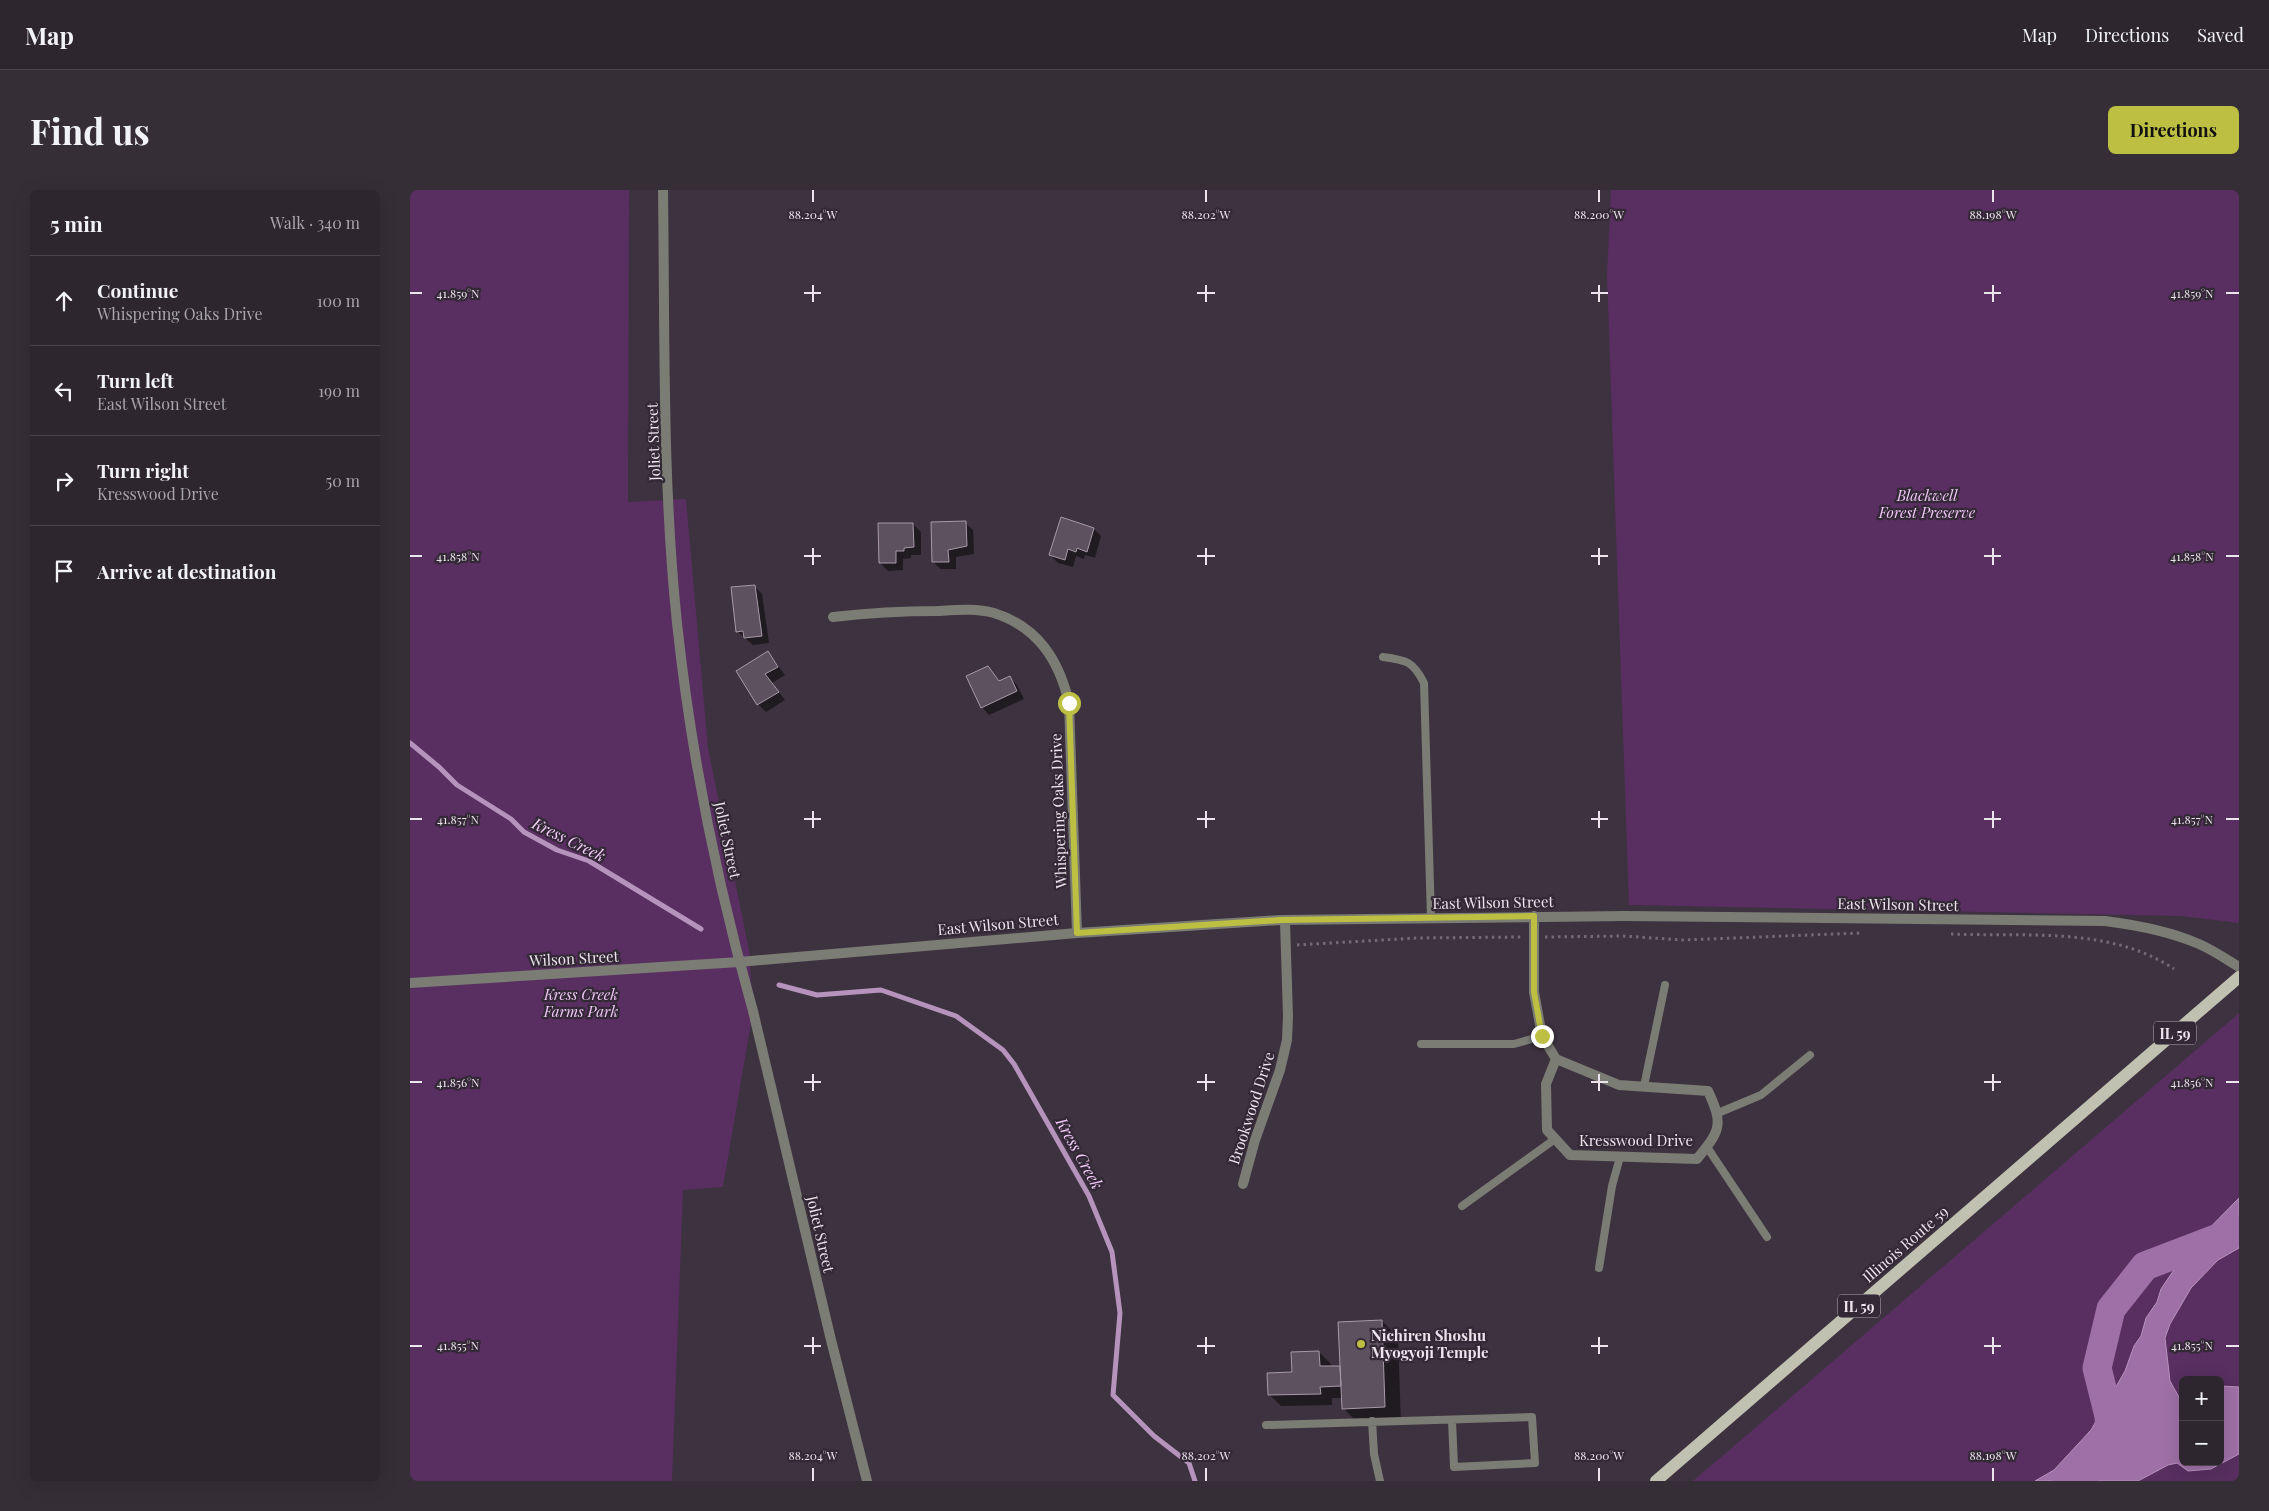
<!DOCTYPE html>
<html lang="en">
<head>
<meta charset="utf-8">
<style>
  :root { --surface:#2e262f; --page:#362e37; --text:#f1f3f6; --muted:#a7a5aa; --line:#49434b; --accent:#bdbf42 }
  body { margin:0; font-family:"Playfair Display",serif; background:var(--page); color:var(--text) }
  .controls { position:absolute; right:15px; bottom:15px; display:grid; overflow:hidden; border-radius:8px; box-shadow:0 5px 20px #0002 }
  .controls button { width:45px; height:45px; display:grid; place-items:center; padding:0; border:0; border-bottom:1px solid var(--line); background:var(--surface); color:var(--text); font:25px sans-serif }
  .stop { position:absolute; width:15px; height:15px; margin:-11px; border:4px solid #bdbf42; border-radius:50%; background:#fff }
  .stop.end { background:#bdbf42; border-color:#fff; box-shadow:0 1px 5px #0008 }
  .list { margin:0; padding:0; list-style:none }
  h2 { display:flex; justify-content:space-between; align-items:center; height:65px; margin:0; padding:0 20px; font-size:21px }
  h2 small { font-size:16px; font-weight:400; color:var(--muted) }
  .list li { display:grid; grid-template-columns:32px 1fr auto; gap:15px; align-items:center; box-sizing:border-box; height:90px; padding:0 20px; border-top:1px solid var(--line) }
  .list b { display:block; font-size:19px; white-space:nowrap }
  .list p { margin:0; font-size:16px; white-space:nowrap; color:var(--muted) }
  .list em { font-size:16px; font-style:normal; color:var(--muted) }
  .icon { flex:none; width:28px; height:28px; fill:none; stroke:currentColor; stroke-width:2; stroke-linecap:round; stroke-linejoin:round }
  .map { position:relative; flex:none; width:1829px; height:1291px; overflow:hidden; border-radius:8px }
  header { display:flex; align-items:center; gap:30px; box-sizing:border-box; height:70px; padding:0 25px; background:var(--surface); border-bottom:1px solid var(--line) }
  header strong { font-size:24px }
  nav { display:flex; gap:28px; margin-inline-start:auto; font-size:18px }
  .intro { display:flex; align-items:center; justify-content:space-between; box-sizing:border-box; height:120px; padding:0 30px }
  h1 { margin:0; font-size:35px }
  .button { padding:12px 22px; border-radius:8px; background:var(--accent); color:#111; font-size:18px; font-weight:700 }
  main { display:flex; gap:30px; padding:0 30px }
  aside { flex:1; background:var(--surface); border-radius:8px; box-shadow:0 5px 20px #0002 }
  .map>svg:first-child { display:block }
  .green { fill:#582f60; fill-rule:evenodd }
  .water { fill:#9f70a7; stroke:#b693bc }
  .shadow { fill:#0007 }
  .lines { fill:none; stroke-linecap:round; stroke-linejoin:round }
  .stream { stroke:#b693bc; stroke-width:5 }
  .river { stroke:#9f70a7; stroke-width:29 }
  .building { fill:#5d515f; stroke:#a799a9 }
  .path { stroke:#746a76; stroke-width:3; stroke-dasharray:2.5 4; stroke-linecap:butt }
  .service { stroke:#7b7c74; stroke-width:8 }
  .minor { stroke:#7b7c74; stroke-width:10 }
  .primary { stroke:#c0c1b0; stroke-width:12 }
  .route { stroke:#bdbf42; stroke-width:6 }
  .ticks { fill:none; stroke:#ebe4ec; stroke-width:2 }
  .poi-dot { fill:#bdbf42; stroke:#332835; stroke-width:2 }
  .labels { text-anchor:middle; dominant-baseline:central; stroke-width:4.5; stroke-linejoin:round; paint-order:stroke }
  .shield { fill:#332835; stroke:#b4acb5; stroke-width:1 }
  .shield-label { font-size:14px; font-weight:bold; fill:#ebe4ec }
  .street-label { font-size:15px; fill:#ebe4ec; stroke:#332835 }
  .park-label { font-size:15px; font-style:italic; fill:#eec6f6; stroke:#332835 }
  .poi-label { font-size:15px; font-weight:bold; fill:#ebe4ec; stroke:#332835; text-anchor:start }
  .water-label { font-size:16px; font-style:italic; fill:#f5cdfc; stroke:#332835 }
  .ticks-label { font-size:12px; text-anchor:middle; fill:#ebe4ec; stroke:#332835; stroke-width:4.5; stroke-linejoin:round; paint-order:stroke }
</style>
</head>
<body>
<header>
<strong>Map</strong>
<nav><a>Map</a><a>Directions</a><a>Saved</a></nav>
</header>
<div class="intro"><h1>Find us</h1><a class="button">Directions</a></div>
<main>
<aside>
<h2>5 min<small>Walk · 340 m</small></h2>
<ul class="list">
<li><svg class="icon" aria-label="ahead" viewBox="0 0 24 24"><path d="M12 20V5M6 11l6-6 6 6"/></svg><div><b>Continue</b><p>Whispering Oaks Drive</p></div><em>100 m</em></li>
<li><svg class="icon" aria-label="left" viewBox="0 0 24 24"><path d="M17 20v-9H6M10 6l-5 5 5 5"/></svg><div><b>Turn left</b><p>East Wilson Street</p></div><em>190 m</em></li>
<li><svg class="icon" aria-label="right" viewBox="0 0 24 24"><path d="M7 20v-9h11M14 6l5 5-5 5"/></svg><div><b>Turn right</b><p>Kresswood Drive</p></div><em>50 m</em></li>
<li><svg class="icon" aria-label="arrive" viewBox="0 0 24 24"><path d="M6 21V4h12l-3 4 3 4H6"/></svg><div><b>Arrive at destination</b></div></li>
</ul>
</aside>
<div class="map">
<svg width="1829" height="1291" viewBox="0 0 1829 1291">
  <rect width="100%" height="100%" fill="#3d323f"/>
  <path class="green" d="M0 0H219L218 312 276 309 298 558 339 760 343 821 313 997 273 1000 262 1291H0Z
    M1201 0H1829V733L1771 726 1219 715 1197 86Z
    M1829 823V1291H1283ZM1773 1190H1810V1272H1773Z"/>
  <path class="water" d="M1829 1008V1058L1808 1070 1781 1098 1760 1134 1755 1148 1760 1191 1770 1209 1773 1208V1272H1810V1196L1829 1197V1264L1801 1279 1778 1281 1767 1273 1758 1275 1728 1291H1625L1644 1280 1681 1240 1715 1181 1724 1156 1731 1146 1736 1128 1747 1112 1751 1099 1776 1062Z"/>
  <path class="shadow" d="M555 333 563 340 564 364 546 367V379H531L523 372Z
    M503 334 511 342V365H501V368L493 369V380L478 381 470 373Z
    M684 339 691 346 685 368 675 365 674 369 666 366 663 377 648 373 640 365Z
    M344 396 352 404 359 453 343 455 327 441Z
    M358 463 375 485 362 493 375 510 356 522 348 514Z
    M578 477 590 492 599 487 607 495 614 509 579 525 572 517Z
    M972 1131 988 1147 991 1233 949 1234 933 1218 932 1208H922V1215L871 1216 859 1204 909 1162 921 1174V1177H931Z"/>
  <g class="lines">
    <path class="stream" d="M0 553 29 577 47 595 101 629 114 642 147 660 179 671 291 739
      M369 795 407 805 471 800 546 826 593 860 604 874 679 1006 702 1062 710 1123 703 1205 744 1246 779 1273 785 1291"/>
    <path class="river" d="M1656 1291 1675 1284 1700 1248 1699 1226 1687 1178 1701 1119 1735 1076 1829 1040"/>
  </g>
  <path class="building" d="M651 327 684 338 677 362 667 358 666 362 658 359 655 370 639 365Z
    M556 331 557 356 538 360 539 372H522L521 332Z
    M468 333H503L504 357 494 358V361H486V373H469Z
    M345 395 352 446 334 448 333 441 326 442 321 397Z
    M358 461 368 477 355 484 369 502 347 515 326 481Z
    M578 476 589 491 600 486 607 501 571 518 556 486Z
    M972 1130 975 1217 932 1219 928 1132Z
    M909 1161 910 1176H930L931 1196 910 1197 911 1204 858 1205 857 1183 882 1182 881 1162Z"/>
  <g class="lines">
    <path class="path" d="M1541 744C1615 747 1700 736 1764 779
      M1135 747 1213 746 1273 750 1450 743
      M887 755 1006 748 1112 747"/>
    <path class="service" d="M973 467C996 470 1003 471 1014 493L1021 728
      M1011 854H1104L1132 846
      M1234 896 1255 795
      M1308 923 1351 905 1400 865
      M1297 957 1357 1047
      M1052 1016 1145 949
      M1189 1078 1202 996 1210 967
      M962 1231 964 1264 970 1291
      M856 1235 1122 1227 1125 1273 1044 1277 1042 1230"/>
    <path class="minor" d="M253 0C255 144 252 290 267 433 281 564 307 694 343 821L421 1150 457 1291
      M423 427C458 423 492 421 527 421 545 420 566 418 584 423 628 437 649 470 659 513L667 743
      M1124 726V802L1132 846 1146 869
      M0 793 329 772 667 743 870 730 1214 726 1695 731C1727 735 1759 741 1789 754 1803 760 1816 769 1829 777
      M1146 869 1209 895 1298 901C1314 935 1310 941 1287 969L1160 965 1137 940 1136 894Z
      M833 994 845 950 870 880 877 850 878 826 875 732"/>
    <path class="primary" d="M1246 1291 1829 787"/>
  </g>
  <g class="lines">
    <path class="route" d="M659 513 667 743 870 730 1124 726V802L1132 846"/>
  </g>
  <path class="ticks" d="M403 0V12M796 0V12M1189 0V12M1583 0V12M403 95V112M796 95V112M1189 95V112M1583 95V112M0 103H12M394 103H411M787 103H805M1181 103H1198M1574 103H1591M1816 103H1829M403 358V375M796 358V375M1189 358V375M1583 358V375M0 366H12M394 366H411M787 366H805M1181 366H1198M1574 366H1591M1816 366H1829M403 621V638M796 621V638M1189 621V638M1583 621V638M0 629H12M394 629H411M787 629H805M1181 629H1198M1574 629H1591M1816 629H1829M403 884V901M796 884V901M1189 884V901M1583 884V901M0 892H12M394 892H411M787 892H805M1181 892H1198M1574 892H1591M1816 892H1829M403 1147V1164M796 1147V1164M1189 1147V1164M1583 1147V1164M0 1156H12M394 1156H411M787 1156H805M1181 1156H1198M1574 1156H1591M1816 1156H1829M403 1278V1291M796 1278V1291M1189 1278V1291M1583 1278V1291"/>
  <circle class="poi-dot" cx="951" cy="1154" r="5"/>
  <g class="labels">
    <g class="shield">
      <rect x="1744" y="831.5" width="42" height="23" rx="4"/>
      <rect x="1428" y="1104.5" width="42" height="23" rx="4"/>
    </g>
    <g class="shield-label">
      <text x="1765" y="843">IL 59</text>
      <text x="1449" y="1116">IL 59</text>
    </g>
    <g class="street-label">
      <text transform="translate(243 252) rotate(-92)">Joliet Street</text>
      <text transform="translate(648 621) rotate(-92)">Whispering Oaks Drive</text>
      <text transform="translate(318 650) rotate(78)">Joliet Street</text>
      <text transform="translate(1083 712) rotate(-1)">East Wilson Street</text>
      <text transform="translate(1488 714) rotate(1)">East Wilson Street</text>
      <text transform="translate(588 734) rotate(-5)">East Wilson Street</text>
      <text transform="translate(164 768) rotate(-3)">Wilson Street</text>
      <text transform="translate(841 918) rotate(-72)">Brookwood Drive</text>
      <text x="1226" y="950">Kresswood Drive</text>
      <text transform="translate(411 1044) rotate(77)">Joliet Street</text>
      <text transform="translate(1495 1054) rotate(-41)">Illinois Route 59</text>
    </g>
    <g class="park-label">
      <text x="1517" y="305">Blackwell<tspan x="1517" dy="17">Forest Preserve</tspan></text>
      <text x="171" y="804">Kress Creek<tspan x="171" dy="17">Farms Park</tspan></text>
    </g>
    <g class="poi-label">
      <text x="961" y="1145">Nichiren Shoshu<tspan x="961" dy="17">Myogyoji Temple</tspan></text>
    </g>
    <g class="water-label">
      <text transform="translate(159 649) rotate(26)">Kress Creek</text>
      <text transform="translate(670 963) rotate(61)">Kress Creek</text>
    </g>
  </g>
  <g class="ticks-label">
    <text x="403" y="29">88.204°W</text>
    <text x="796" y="29">88.202°W</text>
    <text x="1189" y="29">88.200°W</text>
    <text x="1583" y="29">88.198°W</text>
    <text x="48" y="108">41.859°N</text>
    <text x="1782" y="108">41.859°N</text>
    <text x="48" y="371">41.858°N</text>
    <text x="1782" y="371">41.858°N</text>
    <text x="48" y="634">41.857°N</text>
    <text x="1782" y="634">41.857°N</text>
    <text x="48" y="897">41.856°N</text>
    <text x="1782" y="897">41.856°N</text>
    <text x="48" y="1160">41.855°N</text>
    <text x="1782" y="1160">41.855°N</text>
    <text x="403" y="1270">88.204°W</text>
    <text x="796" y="1270">88.202°W</text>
    <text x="1189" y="1270">88.200°W</text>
    <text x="1583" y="1270">88.198°W</text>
  </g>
</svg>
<div class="controls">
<button>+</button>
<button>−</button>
</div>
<div class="stop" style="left:659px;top:513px"></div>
<div class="stop end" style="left:1132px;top:846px"></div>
</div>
</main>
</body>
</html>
